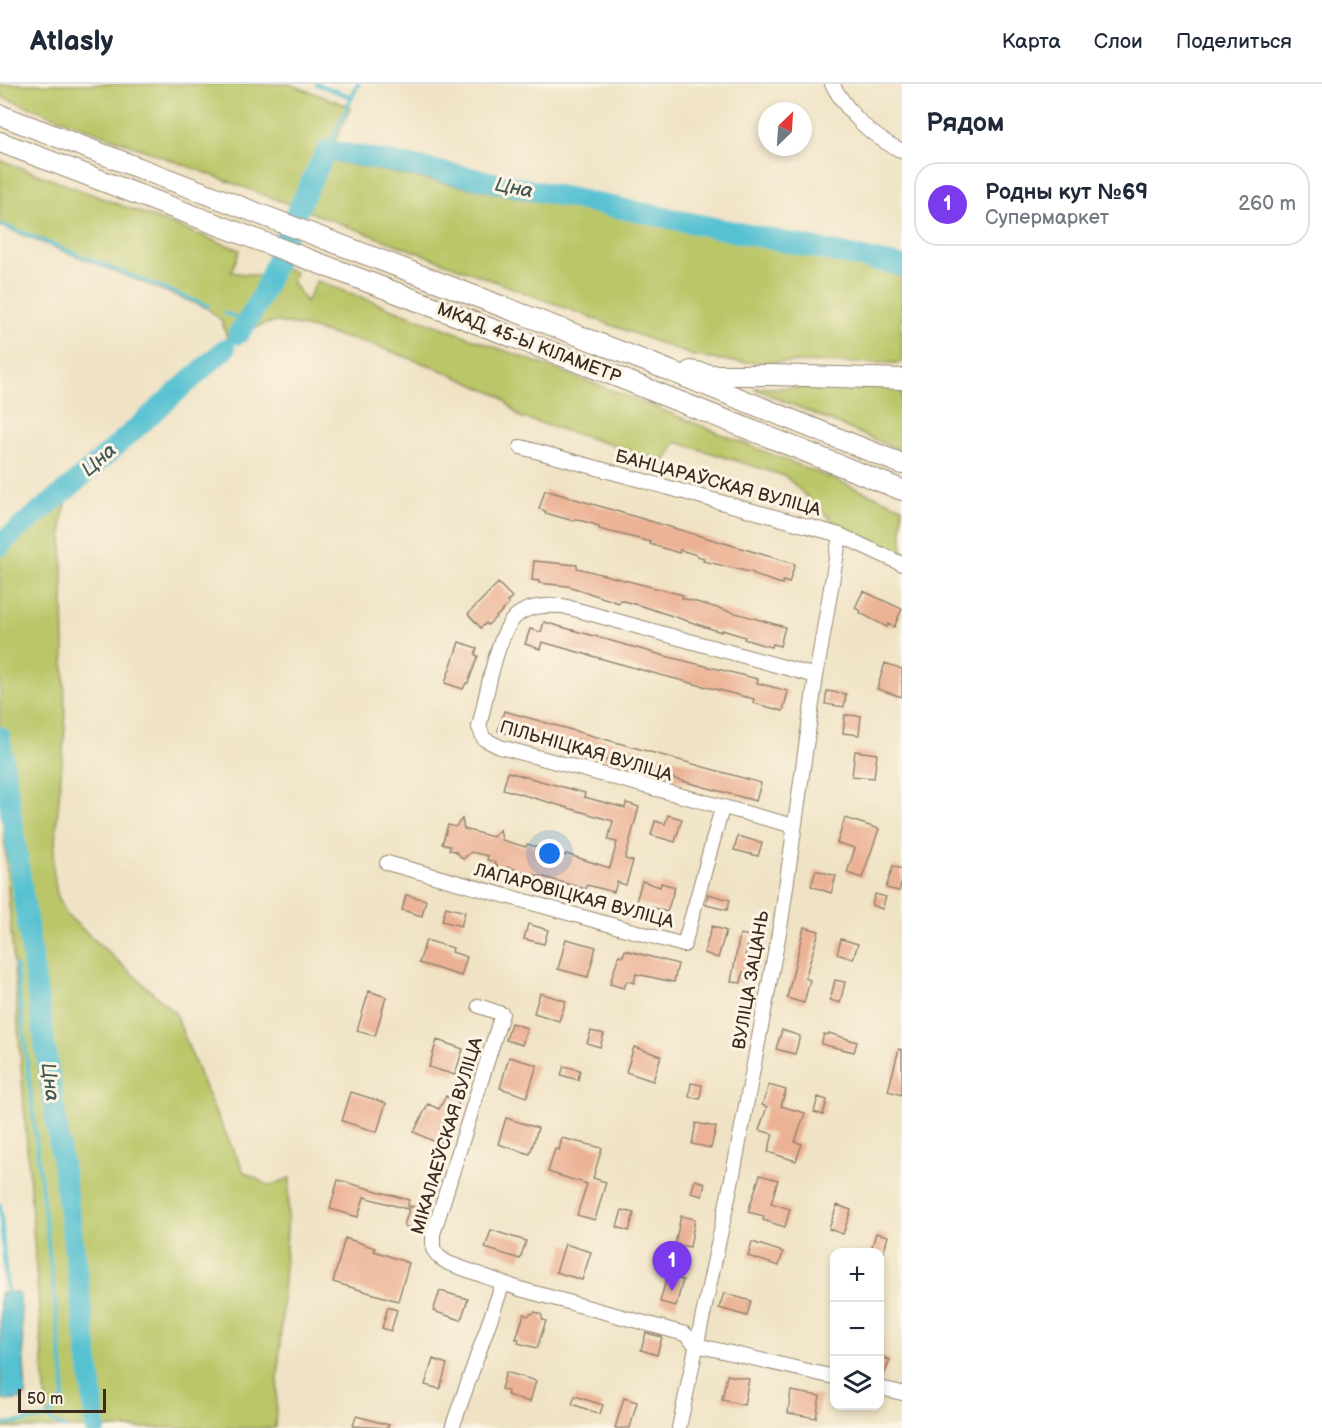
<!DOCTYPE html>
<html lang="ru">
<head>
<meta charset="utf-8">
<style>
  :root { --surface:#fff; --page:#f2f2f3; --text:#1f2937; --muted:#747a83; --line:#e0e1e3; --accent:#7c3aed }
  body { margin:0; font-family:"Balsamiq Sans",sans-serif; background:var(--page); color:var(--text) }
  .controls { position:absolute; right:18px; bottom:18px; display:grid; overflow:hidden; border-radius:12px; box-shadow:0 3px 9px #0003 }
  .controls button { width:54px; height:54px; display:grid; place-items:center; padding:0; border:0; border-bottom:2px solid var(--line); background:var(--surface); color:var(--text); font:30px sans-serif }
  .compass { position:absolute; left:758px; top:18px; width:54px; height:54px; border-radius:50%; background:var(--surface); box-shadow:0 3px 9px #0003; rotate:25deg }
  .scale { position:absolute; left:18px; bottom:15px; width:88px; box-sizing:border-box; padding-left:6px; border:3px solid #3b2a1e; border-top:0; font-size:16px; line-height:21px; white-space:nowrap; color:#3b2a1e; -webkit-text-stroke:4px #fcf5e5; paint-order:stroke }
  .you { position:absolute; left:550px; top:770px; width:21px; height:21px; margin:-15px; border:4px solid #fff; border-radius:50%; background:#1a73e8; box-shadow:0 0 0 9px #1a73e833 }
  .badge { display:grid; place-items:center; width:39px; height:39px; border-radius:50%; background:var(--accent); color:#fff; font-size:20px; font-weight:700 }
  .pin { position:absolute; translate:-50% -50px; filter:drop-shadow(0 2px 3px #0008) }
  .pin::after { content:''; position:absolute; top:32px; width:21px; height:18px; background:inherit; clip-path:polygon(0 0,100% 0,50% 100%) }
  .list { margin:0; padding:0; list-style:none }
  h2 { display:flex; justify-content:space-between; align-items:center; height:78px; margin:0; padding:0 24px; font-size:26px }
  h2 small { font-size:20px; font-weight:400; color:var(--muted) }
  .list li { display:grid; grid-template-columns:39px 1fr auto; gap:18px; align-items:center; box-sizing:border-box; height:84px; margin:0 12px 12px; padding:0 12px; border:2px solid var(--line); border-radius:24px }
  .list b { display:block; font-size:22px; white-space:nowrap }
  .list p { margin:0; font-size:20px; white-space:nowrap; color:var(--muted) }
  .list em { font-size:20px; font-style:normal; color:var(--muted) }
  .icon { flex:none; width:33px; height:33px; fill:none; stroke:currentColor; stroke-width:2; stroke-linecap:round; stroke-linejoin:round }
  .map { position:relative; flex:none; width:902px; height:1344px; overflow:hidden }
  header { display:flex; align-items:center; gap:36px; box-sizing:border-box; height:84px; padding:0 30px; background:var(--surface); border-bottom:2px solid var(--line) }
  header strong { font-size:28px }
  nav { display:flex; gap:33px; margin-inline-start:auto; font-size:21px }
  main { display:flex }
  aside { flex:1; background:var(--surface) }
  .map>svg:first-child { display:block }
  .green { fill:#bac668; stroke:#7a7843; stroke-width:1.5 }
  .water { fill:#56c1d1; stroke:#487678; stroke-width:1.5 }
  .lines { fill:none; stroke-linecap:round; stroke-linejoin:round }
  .stream { stroke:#56c1d1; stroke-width:4 }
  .river { stroke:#56c1d1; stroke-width:21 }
  .building { fill:#ecb295 }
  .minor-casing { stroke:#968672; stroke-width:16 }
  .highway-casing { stroke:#968672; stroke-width:22 }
  .minor { stroke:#fff; stroke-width:14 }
  .highway { stroke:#fff; stroke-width:20 }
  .labels { text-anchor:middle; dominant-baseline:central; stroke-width:6; stroke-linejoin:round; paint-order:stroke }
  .street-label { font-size:18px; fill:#3b2a1e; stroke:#fcf5e5 }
  .water-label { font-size:20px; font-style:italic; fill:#435754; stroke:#fcf5e5 }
</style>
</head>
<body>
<header>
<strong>Atlasly</strong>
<nav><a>Карта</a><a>Слои</a><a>Поделиться</a></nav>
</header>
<main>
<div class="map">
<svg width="902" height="1344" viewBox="0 0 902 1344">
  <rect width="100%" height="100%" fill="#fcf5e5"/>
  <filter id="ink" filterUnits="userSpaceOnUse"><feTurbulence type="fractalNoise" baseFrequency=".0167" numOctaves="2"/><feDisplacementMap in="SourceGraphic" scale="12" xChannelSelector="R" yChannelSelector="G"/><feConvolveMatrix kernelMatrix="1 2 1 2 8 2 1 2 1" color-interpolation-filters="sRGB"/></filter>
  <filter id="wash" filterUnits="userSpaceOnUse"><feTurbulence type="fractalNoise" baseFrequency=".008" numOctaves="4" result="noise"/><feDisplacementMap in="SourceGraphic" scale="24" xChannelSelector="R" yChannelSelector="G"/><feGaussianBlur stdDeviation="1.35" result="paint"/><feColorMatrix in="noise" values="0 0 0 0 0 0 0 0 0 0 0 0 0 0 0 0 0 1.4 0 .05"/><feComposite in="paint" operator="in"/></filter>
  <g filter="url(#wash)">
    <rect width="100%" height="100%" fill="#f0e3c5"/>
    <path class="green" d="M0 0H289L351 23 327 76 902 189V279L735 278 694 272 0 12Z
      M0 76 240 166 231 188 261 192 275 182 295 188 292 198 306 218 317 197 630 313 902 423V473L841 445 785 392 676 358 665 377 520 333 500 312 431 282 379 263 309 244 278 238 265 240 254 244 230 261 221 236 207 224 0 142Z
      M902 303V367L753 304Z
      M70 403 62 436 65 644 53 784 57 810 67 831 175 929 211 1019 244 1088 270 1102 290 1094 275 1344H0V1341L47 1334 0 696V462L6 455Z"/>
    <path class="water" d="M16 1208 20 1213 26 1311 22 1315 5 1317 1 1314 0 1209Z"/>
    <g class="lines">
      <path class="stream" d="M316 0 352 13
        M327 66 358 0
        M0 140 208 222
        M225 229 247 238
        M0 1121 7 1209
        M47 1334 64 1344
        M0 1341 47 1334 63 1315 64 1297 16 882"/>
      <path class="river" d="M238 250C261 221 273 184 287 150 299 121 313 94 327 66L429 85 902 182
        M0 462 6 455 70 403 225 265
        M0 653 70 1133 92 1305 95 1344"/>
    </g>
    <g id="blocks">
      <path class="building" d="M545 406 795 480 789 499 783 497 782 500 754 491V489L703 477 704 474 697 472V471L680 466 679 469 650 460 651 458 599 445V442L593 440 575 435 574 437 545 429 546 427 539 425Z
        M534 477 577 481V484L683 511 682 514 785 543 780 562 773 560 772 563 763 561 744 555 745 553 722 546 721 548 642 522 620 516 619 519 568 502 539 499V497L532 496Z
        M498 499 512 513 507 518 509 520 488 541 486 539 481 544 468 530Z
        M863 507 902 525 894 543 888 540 887 543 860 529 861 527 855 524Z
        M544 538 665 572 758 595 757 599 788 607 783 627 753 619 754 615 660 591 542 558 540 565 525 560 530 545 541 548Z
        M459 558 477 564 475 571 478 572 468 599H466L463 605 445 599Z
        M885 579 902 585V613L877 605Z
        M827 607 846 610 844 623 825 620Z
        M504 627 761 699 756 717 498 647Z
        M845 631 861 632 859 651 843 649Z
        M855 667 877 670 874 694 852 692Z
        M508 688 585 709 584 713 625 724 626 719 639 723 625 775 633 777 626 801 617 798 614 808 587 801 586 805 508 783 501 786 494 778 487 776 488 772 471 768 463 775 455 767 449 766 450 762 442 760 448 741 455 743 462 735 464 745 493 753 500 745 502 756 526 763 527 760 565 772 566 770 610 784 617 758 608 756 613 737 503 705Z
        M668 731 682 735 675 758 651 751 655 737 665 740Z
        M845 734 879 745 862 794 847 789 855 764 837 759Z
        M738 752 762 759 758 772 734 766Z
        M893 782 902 785V797L899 807 886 804Z
        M816 786 836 792 831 809 811 802Z
        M642 797 660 803 661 799 675 803 667 828 636 818Z
        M708 810 730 816 727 826 706 821Z
        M875 810 886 813 882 825 872 821Z
        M406 811 426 816 422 832 402 826Z
        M446 823 465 828 461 842 442 837Z
        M528 840 548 846 544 860 524 855Z
        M712 842 726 847 718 874 704 869Z
        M804 843 819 847 805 894 810 896 804 919 787 914Z
        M740 850 750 852 745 872 757 874 754 890 743 888 741 899 731 898Z
        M566 855 596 863 588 893 558 885Z
        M841 855 858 860 853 875 837 870Z
        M426 856 453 864 452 868 467 873 461 892 419 879Z
        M625 866 678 880 674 898 636 890 634 899 627 897 624 904 610 900 619 871 623 872Z
        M835 896 845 898 840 919 830 916Z
        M369 907 386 913 375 952 357 947Z
        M540 909 566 917 559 937 534 929Z
        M511 939 527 944 522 961 506 956Z
        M782 946 800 952 795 970 776 965Z
        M591 947 604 950 600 963 587 959Z
        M829 949 857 958 854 968 821 960 824 950 828 951Z
        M437 956 463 965 455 991 429 983Z
        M634 963 661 972 653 997 626 988Z
        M899 965 902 966V1011L888 1007Z
        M509 973 537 981 527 1013 500 1004Z
        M564 982 580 986 578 996 561 991Z
        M691 999 702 1001 700 1015 689 1013Z
        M769 1001 786 1006 781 1022 805 1029 795 1058 802 1060 796 1077 768 1068 773 1050 759 1046 767 1023 762 1021Z
        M351 1008 386 1019 377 1048 342 1037Z
        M446 1012 459 1019 439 1060 414 1048 428 1020 439 1025Z
        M818 1013 827 1016 823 1031 814 1028Z
        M506 1034 538 1044 530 1070 498 1060Z
        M696 1039 716 1043 711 1064 692 1060Z
        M562 1054 602 1064 593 1094 606 1098 595 1136 577 1131 587 1100 548 1088 555 1065 559 1066Z
        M760 1091 778 1096 771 1119 790 1125 785 1143 763 1136 764 1132 748 1128Z
        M338 1096 409 1116 407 1125 364 1113 358 1133 330 1125Z
        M695 1096 705 1099 702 1112 691 1109Z
        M837 1121 851 1126 843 1150 829 1145Z
        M410 1122 428 1128 422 1147 404 1142Z
        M622 1126 634 1129 629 1147 617 1143Z
        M681 1132 695 1135 690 1163 675 1160Z
        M491 1146 526 1157 520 1175 485 1164Z
        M876 1149 888 1152 883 1170 871 1166Z
        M345 1154 375 1164 374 1167 409 1179 398 1217 333 1198Z
        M752 1158 783 1168 779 1182 748 1172Z
        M565 1160 591 1168 582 1196 556 1188Z
        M667 1192 683 1196 676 1222 660 1218Z
        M440 1207 468 1215 461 1236 433 1227Z
        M724 1209 751 1217 747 1232 719 1224Z
        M388 1223 397 1226 391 1247 382 1244Z
        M535 1228 541 1230 543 1236 546 1237 537 1264 518 1259 519 1255H516L524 1230 527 1232Z
        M646 1249 662 1253 657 1271 641 1266Z
        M879 1272 890 1276 882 1295H879Z
        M433 1275 447 1280 440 1305 425 1301Z
        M506 1288 536 1297 530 1318 507 1311 508 1307 501 1305Z
        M727 1291 749 1295 744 1321 722 1316Z
        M791 1307 820 1312 816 1334 788 1329Z
        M575 1312 603 1321 600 1330 572 1320Z
        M624 1314 637 1318 630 1344H615Z
        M356 1332 389 1341 388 1344 353 1342Z"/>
    </g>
  </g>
  <g filter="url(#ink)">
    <use href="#blocks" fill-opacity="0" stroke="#968672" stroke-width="1.5"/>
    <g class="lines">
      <defs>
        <path id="minor" d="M832 0C849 30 870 52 902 67
          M521 363 840 451 902 480
          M794 742 500 663 484 655 479 643C486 615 496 552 515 533 528 521 547 521 563 522L816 592
          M387 779 684 861 722 724
          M479 922 502 930 433 1150V1165L439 1173 448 1179 520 1205 685 1250 696 1261
          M696 1261 834 1293
          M880 1304 902 1309
          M452 1344 503 1199
          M679 1344 733 1090 781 838 816 592 840 451"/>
        <path id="highway" d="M0 31 653 280 902 380
          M0 58 610 290 902 406
          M691 287 713 291H773L902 295"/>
      </defs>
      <use href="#minor" class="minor-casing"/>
      <use href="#highway" class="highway-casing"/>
      <use href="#minor" class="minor"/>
      <use href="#highway" class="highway"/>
    </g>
  </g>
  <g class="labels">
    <g class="street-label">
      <text transform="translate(529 259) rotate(21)">МКАД, 45-Ы КІЛАМЕТР</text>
      <text transform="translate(718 399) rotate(15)">БАНЦАРАЎСКАЯ ВУЛІЦА</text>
      <text transform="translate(586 667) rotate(16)">ПІЛЬНІЦКАЯ ВУЛІЦА</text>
      <text transform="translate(574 812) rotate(15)">ЛАПАРОВІЦКАЯ ВУЛІЦА</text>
      <text transform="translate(751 896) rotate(-80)">ВУЛІЦА ЗАЦАНЬ</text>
      <text transform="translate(447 1052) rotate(-73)">МІКАЛАЕЎСКАЯ ВУЛІЦА</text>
    </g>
    <g class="water-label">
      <text transform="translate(514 104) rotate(11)">Цна</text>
      <text transform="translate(99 376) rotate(-41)">Цна</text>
      <text transform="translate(50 998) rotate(82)">Цна</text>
    </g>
  </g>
</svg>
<div class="controls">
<button>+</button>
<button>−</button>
<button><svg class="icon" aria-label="layers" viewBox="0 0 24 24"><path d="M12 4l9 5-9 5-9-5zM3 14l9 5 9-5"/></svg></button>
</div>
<svg class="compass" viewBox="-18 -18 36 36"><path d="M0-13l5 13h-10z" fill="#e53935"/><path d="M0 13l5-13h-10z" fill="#747a83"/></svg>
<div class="scale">50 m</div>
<div class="you"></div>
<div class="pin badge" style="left:672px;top:1207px">1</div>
</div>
<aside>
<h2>Рядом<small></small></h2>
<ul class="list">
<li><span class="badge">1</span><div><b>Родны кут №69</b><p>Супермаркет</p></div><em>260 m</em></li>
</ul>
</aside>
</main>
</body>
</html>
